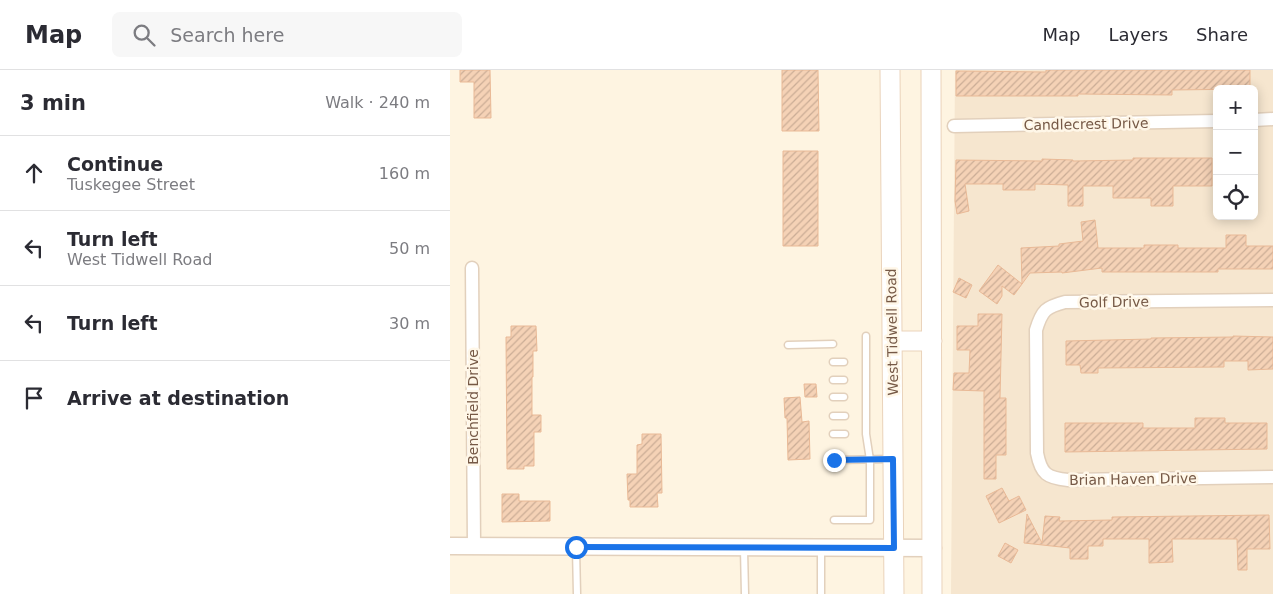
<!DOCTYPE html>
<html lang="en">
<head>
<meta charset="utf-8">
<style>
  :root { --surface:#fff; --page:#f7f7f7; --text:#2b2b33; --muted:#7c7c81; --line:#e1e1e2 }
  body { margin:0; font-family:"DejaVu Sans",sans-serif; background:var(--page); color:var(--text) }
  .controls { position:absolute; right:15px; top:15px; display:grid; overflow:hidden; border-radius:8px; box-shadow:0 2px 12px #0003 }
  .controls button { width:45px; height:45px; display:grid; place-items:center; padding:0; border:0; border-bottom:1px solid var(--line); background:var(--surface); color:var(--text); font:25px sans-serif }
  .stop { position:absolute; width:15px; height:15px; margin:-11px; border:4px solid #1a73e8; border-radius:50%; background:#fff }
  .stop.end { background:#1a73e8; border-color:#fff; box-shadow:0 1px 5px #0008 }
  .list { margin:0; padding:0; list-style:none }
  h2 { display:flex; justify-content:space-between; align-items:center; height:65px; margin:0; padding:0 20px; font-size:21px }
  h2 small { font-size:16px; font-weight:400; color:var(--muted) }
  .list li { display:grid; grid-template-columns:32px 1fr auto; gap:15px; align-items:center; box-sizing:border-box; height:75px; padding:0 20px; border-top:1px solid var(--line) }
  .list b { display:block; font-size:19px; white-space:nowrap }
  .list p { margin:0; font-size:16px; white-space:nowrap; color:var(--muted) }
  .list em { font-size:16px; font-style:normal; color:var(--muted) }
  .icon { flex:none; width:28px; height:28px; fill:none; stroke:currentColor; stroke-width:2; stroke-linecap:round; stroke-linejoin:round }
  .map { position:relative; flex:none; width:823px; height:524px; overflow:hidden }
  header { display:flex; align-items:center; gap:30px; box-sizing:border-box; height:70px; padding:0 25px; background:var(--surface); border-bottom:1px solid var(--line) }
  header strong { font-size:24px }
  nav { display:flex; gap:28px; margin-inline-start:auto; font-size:18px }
  .search { width:350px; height:45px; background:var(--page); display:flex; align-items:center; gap:12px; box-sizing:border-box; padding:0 18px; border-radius:8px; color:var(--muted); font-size:19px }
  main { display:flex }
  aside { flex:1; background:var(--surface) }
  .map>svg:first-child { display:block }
  .residential { fill:#f6e6cf; fill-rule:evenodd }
  .building { fill:url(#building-hatch); stroke:#e9b996 }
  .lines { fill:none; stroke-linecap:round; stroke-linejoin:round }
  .service-casing { stroke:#e2d0bc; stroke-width:9 }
  .minor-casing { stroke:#e2d0bc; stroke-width:15 }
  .tertiary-casing { stroke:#e2d0bc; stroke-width:19 }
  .secondary-casing { stroke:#ead3bb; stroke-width:21 }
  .service { stroke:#fff; stroke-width:6 }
  .minor { stroke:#fff; stroke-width:12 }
  .tertiary { stroke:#fff; stroke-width:16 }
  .secondary { stroke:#fff; stroke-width:19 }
  .route { stroke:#1a73e8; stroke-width:6 }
  .labels { text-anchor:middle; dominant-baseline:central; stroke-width:5; stroke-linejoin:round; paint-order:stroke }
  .street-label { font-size:14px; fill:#765946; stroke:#fff7e8 }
</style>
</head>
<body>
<header>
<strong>Map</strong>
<div class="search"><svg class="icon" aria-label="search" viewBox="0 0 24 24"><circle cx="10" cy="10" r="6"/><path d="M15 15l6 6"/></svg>Search here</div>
<nav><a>Map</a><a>Layers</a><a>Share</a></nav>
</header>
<main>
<aside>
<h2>3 min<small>Walk · 240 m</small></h2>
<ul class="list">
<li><svg class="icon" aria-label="ahead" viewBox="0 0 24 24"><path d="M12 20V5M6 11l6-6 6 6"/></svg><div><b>Continue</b><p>Tuskegee Street</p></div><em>160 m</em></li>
<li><svg class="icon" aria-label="left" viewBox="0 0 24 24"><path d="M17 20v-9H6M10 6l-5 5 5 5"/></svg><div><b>Turn left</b><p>West Tidwell Road</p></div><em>50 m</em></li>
<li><svg class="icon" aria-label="left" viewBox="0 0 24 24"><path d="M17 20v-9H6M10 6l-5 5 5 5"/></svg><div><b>Turn left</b></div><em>30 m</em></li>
<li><svg class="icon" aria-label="arrive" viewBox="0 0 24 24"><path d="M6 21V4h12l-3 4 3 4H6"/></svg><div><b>Arrive at destination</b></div></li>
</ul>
</aside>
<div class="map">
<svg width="823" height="524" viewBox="0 0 823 524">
  <defs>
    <pattern id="building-hatch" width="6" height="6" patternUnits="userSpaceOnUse" patternTransform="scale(1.25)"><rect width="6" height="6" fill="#f5d2b6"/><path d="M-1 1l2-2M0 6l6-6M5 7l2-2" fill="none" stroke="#cbad96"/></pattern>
  </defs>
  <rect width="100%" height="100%" fill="#fef4e1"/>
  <path class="residential" d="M505 0H823V524H501ZM767 19H804V146H767Z"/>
  <path class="building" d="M10 0H40L41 48H24V12H10Z
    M332 0H368L369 61H332Z
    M596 0H800V19L722 20V25L628 24V26H506V1L596 2Z
    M333 81H368V176H333Z
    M683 88H762V116H723V136H701V128H663V116H633V136H618V115L585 114V120H553V114H515L519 141 507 144 505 131 506 90 592 91V89L623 90V91L683 90Z
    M645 150 648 178H694V175H728V178H776V165H796V176H823V199H768V202H652V198L612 203V202L580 203 564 225 552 216V226L547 234 529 221 548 195 572 214 571 178 609 176V174L633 171 631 152Z
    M509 208 522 215 516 228 503 222Z
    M528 244H552L550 328H556V385H546V409H534V321L503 320 504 303H519L520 280H507V256H528Z
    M61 256H86L87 281H83V307H82V345H91V362H84V396H74V399H57L56 267H61Z
    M783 266 823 267V299L798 300V291H774V297L648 298V303H631L630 295H616V271L701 269V268L783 267Z
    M354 314H366L367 327H355Z
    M350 327 352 352 359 351 360 389 338 390 337 348H335L334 328Z
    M745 348H775V353H817V379L615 382V353H693V358H745Z
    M192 364H211L212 423H207L208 437H180V430H178L177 404H187V375L192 374Z
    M552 418 559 431 569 426 576 440 549 453 536 426Z
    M52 424H69V431H100V451L52 452Z
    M577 444 592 473 595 446 610 447 609 451 662 450V447L819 445 820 479H797V500H788L787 469H722L723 492 699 493V469H653V476H638V489H620V478L574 473Z
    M555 473 568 480 561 493 548 486Z"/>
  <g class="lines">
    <defs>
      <path id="service" d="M338 275 383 274
        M383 292H394
        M383 310H394
        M383 327H394
        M383 346H395
        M383 364H395
        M384 390 440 389
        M384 450H420V390L416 364V266
        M126 478 127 524
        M371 478V524
        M294 479 295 524"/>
      <path id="minor" d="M804 50 823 49
        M504 56 767 51
        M22 198 24 476
        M823 230 615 232C596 237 592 240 586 260L587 383C591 404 597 408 618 410L823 407"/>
      <path id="tertiary" d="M0 476 483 478"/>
      <path id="secondary" d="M440 0 444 524
        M481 0 482 524
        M442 271H482"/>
    </defs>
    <use href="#service" class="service-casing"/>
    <use href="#minor" class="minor-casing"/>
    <use href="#tertiary" class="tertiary-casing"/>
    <use href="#secondary" class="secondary-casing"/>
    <use href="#service" class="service"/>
    <use href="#minor" class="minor"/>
    <use href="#tertiary" class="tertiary"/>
    <use href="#secondary" class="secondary"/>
  </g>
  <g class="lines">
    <path class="route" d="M126 477 444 478 443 389 384 390"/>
  </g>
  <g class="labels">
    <g class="street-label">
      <text transform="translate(636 54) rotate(-1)">Candlecrest Drive</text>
      <text transform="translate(664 232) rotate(-1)">Golf Drive</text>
      <text transform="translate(442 262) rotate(-91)">West Tidwell Road</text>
      <text transform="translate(23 337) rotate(-90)">Benchfield Drive</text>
      <text transform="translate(683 409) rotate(-1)">Brian Haven Drive</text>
    </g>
  </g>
</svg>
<div class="controls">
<button>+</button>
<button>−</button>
<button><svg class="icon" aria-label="locate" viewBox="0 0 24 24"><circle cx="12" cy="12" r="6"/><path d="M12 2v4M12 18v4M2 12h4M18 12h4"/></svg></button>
</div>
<div class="stop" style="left:126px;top:477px"></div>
<div class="stop end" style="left:384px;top:390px"></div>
</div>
</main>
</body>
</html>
